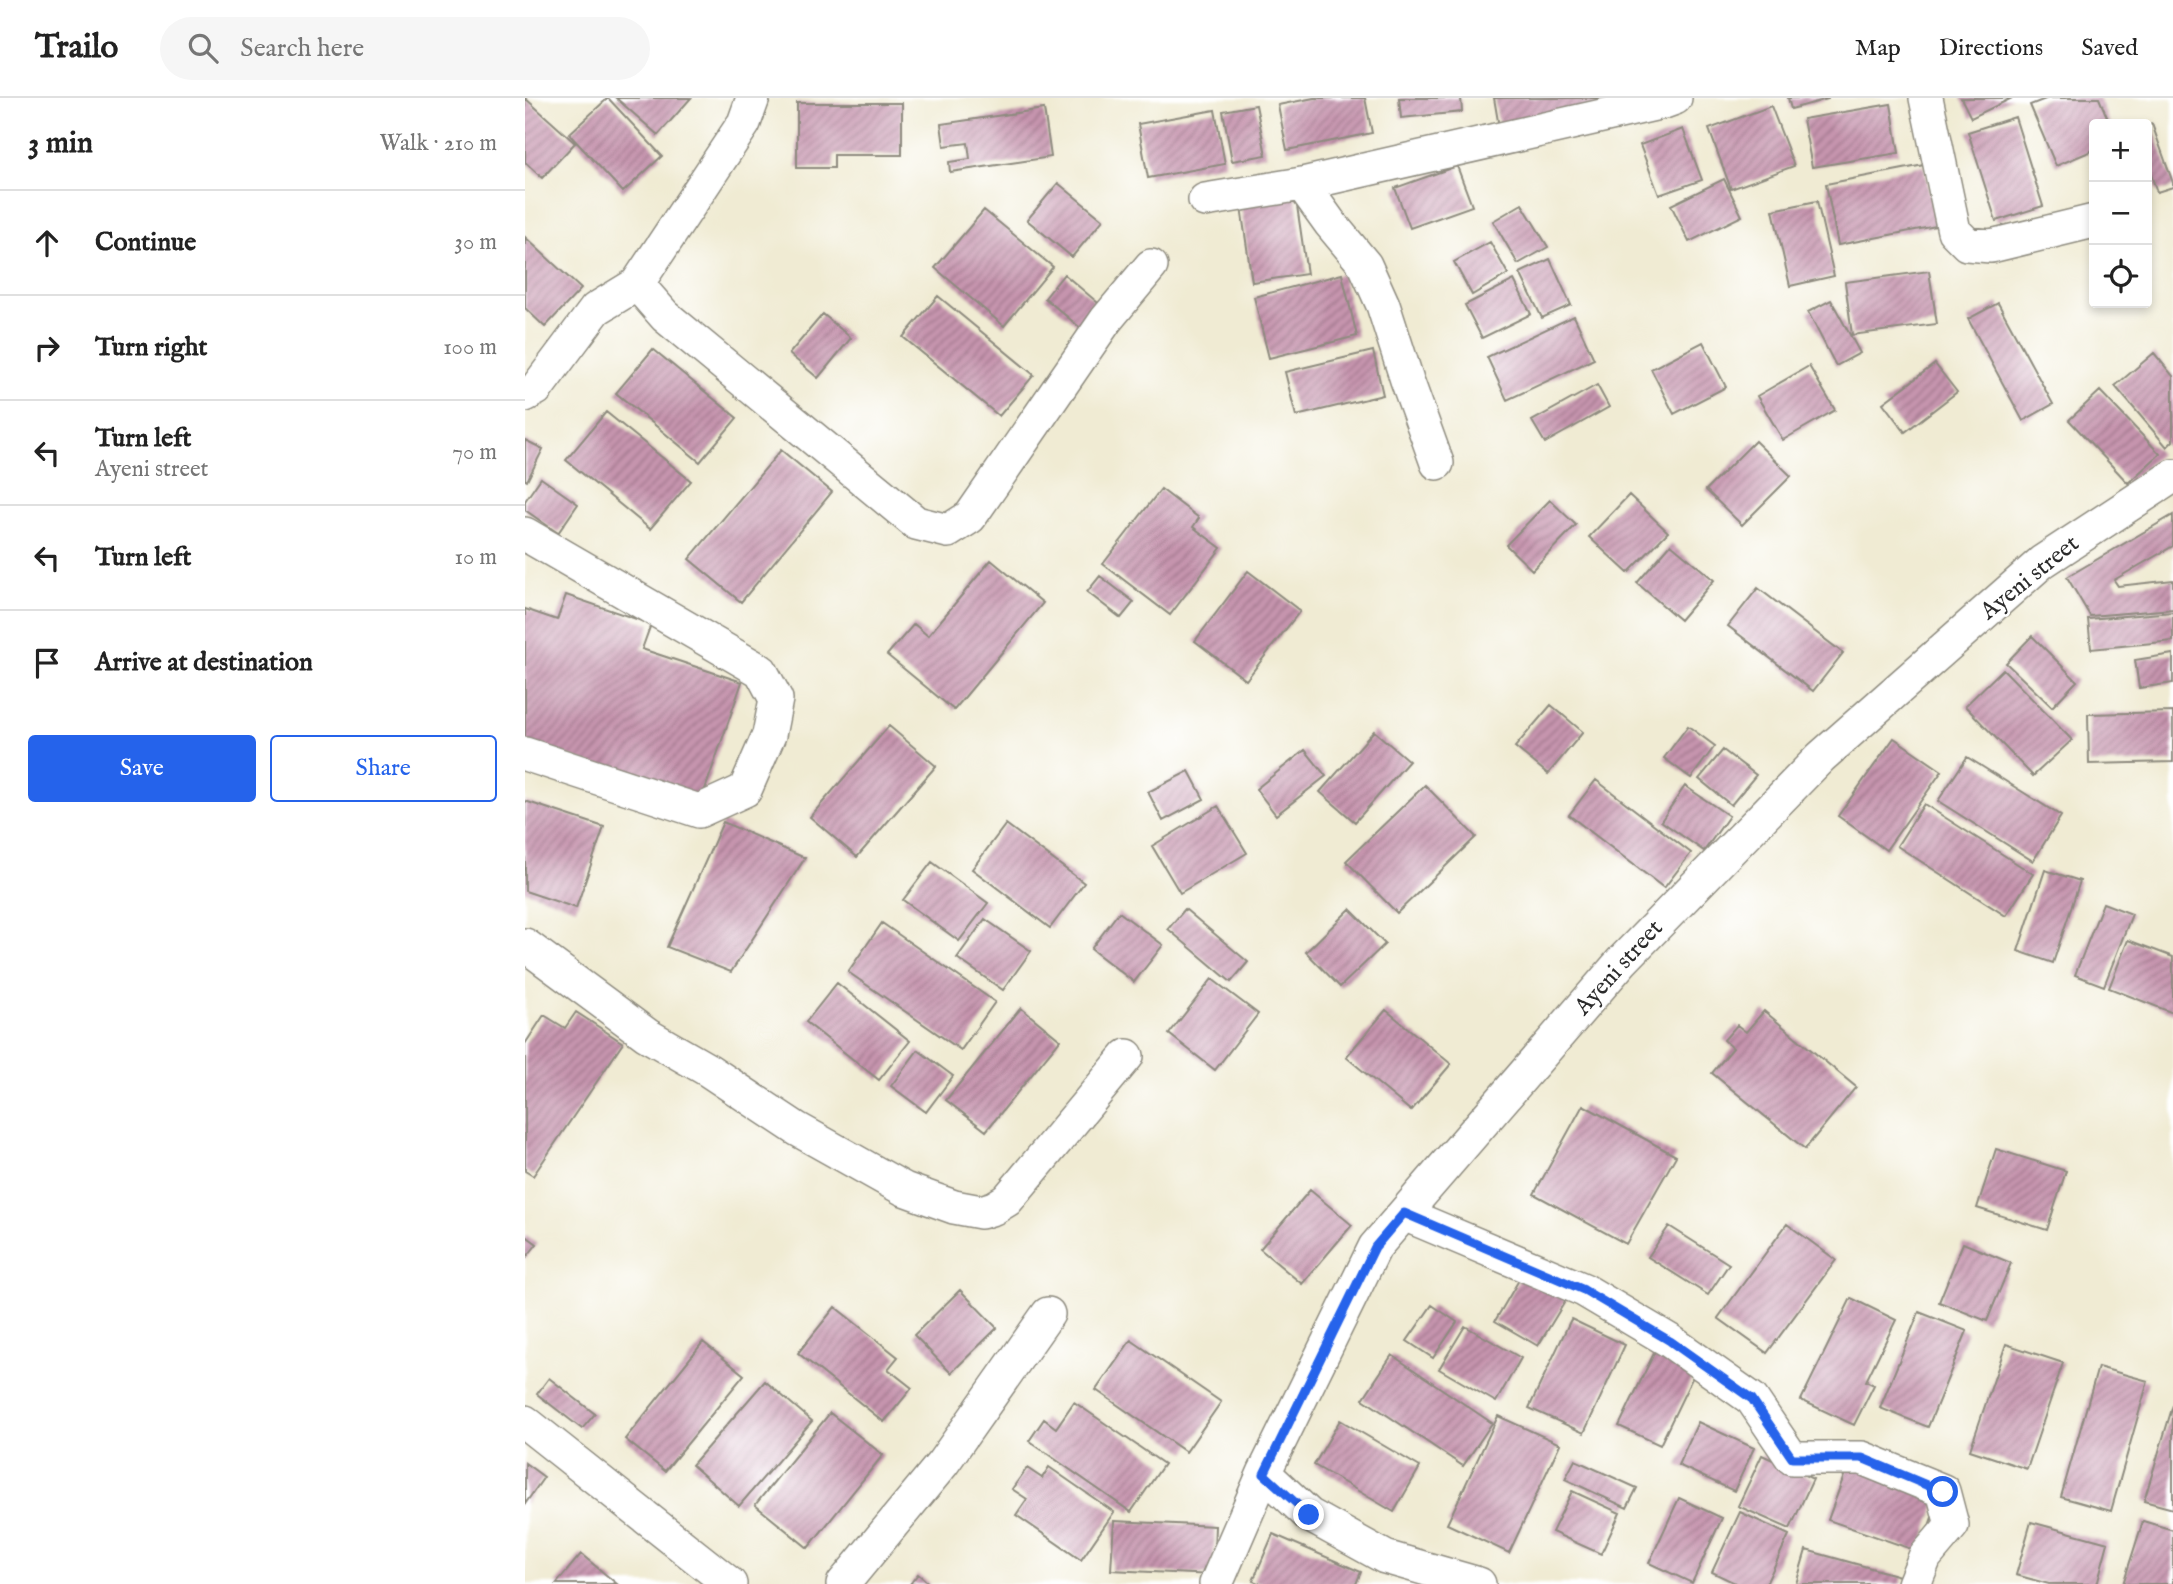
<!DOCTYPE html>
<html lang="en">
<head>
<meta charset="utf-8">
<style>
  :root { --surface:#fff; --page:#f6f6f6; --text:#222; --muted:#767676; --line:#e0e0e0; --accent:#2563eb }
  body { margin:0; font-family:"IM FELL English",serif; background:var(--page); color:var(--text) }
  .controls { position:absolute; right:21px; top:21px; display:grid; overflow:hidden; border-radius:7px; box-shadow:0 4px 10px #0003 }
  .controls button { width:63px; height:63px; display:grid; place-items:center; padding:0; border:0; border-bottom:2px solid var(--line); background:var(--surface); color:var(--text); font:35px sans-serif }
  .stop { position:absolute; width:21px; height:21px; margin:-16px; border:5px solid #2563eb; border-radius:50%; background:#fff }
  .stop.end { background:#2563eb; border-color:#fff; box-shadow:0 2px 7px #0008 }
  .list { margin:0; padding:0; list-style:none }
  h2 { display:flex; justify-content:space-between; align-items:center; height:91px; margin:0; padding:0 28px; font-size:30px }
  h2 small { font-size:23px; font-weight:400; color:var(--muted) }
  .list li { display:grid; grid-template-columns:46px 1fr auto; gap:21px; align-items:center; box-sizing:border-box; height:105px; padding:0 28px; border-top:2px solid var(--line) }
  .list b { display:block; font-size:26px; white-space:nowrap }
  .list p { margin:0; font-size:23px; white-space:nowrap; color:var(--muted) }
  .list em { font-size:23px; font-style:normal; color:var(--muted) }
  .actions { display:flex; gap:14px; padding:21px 28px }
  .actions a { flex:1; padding:16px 0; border:2px solid var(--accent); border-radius:7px; text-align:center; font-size:24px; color:var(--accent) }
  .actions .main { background:var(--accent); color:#fff }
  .icon { flex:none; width:38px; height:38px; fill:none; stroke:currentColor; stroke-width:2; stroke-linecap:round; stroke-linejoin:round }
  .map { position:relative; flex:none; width:1648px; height:1486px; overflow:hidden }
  header { display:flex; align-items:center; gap:42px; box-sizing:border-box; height:98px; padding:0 35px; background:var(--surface); border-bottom:2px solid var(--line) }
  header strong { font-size:33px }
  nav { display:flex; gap:38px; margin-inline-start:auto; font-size:24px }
  .search { width:490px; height:63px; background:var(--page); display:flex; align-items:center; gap:18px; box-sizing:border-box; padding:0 24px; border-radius:38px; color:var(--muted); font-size:26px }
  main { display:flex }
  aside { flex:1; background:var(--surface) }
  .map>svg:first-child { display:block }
  .building { fill:url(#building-hatch) }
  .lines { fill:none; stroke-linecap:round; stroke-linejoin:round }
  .street-casing { stroke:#8e8b7f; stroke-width:36 }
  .street { stroke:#fff; stroke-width:33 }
  .route { stroke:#2563eb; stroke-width:9 }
  .labels { text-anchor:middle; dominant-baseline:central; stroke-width:5; stroke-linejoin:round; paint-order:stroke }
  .street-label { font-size:24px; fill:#2b2b2b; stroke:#fff }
</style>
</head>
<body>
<header>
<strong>Trailo</strong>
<div class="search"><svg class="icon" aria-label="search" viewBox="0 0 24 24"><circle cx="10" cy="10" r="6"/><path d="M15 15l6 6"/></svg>Search here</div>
<nav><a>Map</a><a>Directions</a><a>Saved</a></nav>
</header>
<main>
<aside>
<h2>3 min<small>Walk · 210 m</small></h2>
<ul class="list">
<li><svg class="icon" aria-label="ahead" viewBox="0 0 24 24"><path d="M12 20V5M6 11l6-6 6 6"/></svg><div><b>Continue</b></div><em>30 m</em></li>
<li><svg class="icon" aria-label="right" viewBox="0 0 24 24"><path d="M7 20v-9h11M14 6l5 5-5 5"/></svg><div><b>Turn right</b></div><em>100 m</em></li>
<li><svg class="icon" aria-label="left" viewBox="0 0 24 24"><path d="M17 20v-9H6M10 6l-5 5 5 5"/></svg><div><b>Turn left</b><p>Ayeni street</p></div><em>70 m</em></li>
<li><svg class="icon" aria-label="left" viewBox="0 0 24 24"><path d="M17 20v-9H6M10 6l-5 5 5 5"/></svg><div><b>Turn left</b></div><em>10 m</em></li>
<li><svg class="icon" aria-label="arrive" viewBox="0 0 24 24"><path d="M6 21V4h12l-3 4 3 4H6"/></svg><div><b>Arrive at destination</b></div></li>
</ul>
<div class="actions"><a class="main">Save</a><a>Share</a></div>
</aside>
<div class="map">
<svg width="1648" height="1486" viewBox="0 0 1648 1486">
  <defs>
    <pattern id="building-hatch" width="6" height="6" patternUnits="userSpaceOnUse" patternTransform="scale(1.75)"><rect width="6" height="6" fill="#c694ae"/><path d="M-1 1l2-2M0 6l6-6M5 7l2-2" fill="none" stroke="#a1798e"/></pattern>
  </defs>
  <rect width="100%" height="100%" fill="#fff"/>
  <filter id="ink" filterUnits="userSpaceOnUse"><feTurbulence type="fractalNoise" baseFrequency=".0143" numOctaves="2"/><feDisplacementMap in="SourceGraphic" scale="14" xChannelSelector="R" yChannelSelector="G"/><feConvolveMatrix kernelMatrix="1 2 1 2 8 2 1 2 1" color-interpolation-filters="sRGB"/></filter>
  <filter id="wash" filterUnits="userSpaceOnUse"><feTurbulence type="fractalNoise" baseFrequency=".00686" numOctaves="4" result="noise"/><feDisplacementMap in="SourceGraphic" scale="28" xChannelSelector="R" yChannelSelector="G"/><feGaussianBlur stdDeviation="1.57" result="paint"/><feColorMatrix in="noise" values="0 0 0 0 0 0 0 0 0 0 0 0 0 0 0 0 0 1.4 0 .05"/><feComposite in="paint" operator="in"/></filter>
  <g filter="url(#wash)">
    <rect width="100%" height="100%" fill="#f0ebd3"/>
    <g id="blocks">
      <path class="building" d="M0 0 50 45 17 80 0 64Z
        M83 0 137 58 98 94 44 36Z
        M91 0H166L133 37Z
        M789 0H840L847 35 762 52 753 7Z
        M874 0H936L937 14 876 20Z
        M969 0H1073L1075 14 974 29Z
        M1263 0H1303V1L1266 11Z
        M1436 0H1487L1446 20Z
        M1523 0H1574L1585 26H1569V52L1531 68 1505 7Z
        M272 5H377V57H309V70H272Z
        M1366 6 1374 55 1287 69 1278 21Z
        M731 7 741 57 707 63 698 13Z
        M1246 8 1269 68 1206 91 1184 31Z
        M519 11 526 59 425 74 424 64 445 61 443 45 419 48 416 26Z
        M690 12 700 66 623 80 613 26Z
        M1490 19 1518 108 1471 123 1443 34Z
        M1627 26 1648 85V89L1632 94 1622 65V28Z
        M1158 31 1177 82 1134 97 1115 47Z
        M1399 67 1411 128 1313 147 1301 86Z
        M932 68 947 108 885 130 870 90Z
        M1199 81 1217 118 1164 144 1146 107Z
        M533 85 578 122 547 159 502 122Z
        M770 94 782 176 727 184 715 102Z
        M1292 103 1309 178 1265 188 1248 112Z
        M997 106 1023 149 993 166 968 123Z
        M459 112 528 169 479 228 410 170Z
        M0 139 56 191 20 229 0 210Z
        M965 144 983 176 947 197 929 164Z
        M1025 161 1046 207 1017 220 995 175Z
        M1404 173 1412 226 1327 237 1320 184Z
        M539 176 579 210 559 233 520 200Z
        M817 176 832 238 744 260 729 199Z
        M989 182 1006 216 957 240 940 207Z
        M413 198 509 277 474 318 378 239Z
        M1306 202 1335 255 1311 268 1283 214Z
        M1473 205 1528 306 1498 323 1443 221Z
        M298 216 326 240 293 280 264 256Z
        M1049 218 1069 261 982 302 962 259Z
        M1178 244 1201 289 1149 316 1126 271Z
        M128 251 212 320 175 364 91 295Z
        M848 253 858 297 771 318 760 274Z
        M1629 255 1648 278V343L1642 349 1590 288Z
        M1410 266 1432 294 1380 334 1358 305Z
        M1284 268 1310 312 1258 342 1232 298Z
        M1072 287 1084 309 1020 345 1007 323Z
        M1575 293 1635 356 1603 385 1544 322Z
        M81 314 166 383 125 431 41 362Z
        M0 342 18 351 2 383 0 382Z
        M1230 343 1266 378 1217 427 1181 392Z
        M256 352 307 394 216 504 164 461Z
        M16 380 53 406 33 435 0 412V403Z
        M636 391 674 420 668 429 696 450 645 517 578 466Z
        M1104 397 1143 434 1103 475 1064 439Z
        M1025 402 1051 427 1007 472 981 447Z
        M1648 417V448L1589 482 1593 488 1648 482V511L1565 518 1542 479Z
        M1146 446 1189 482 1155 522 1112 485Z
        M466 462 518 505 429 612 362 557 389 526 403 538Z
        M723 473 775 513 721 582 670 543Z
        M575 478 609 504 596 520 562 494Z
        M1233 490 1318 555 1288 593 1203 528Z
        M41 497 126 526 117 551 217 584 176 703 0 644V511L32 522Z
        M1648 514V543L1566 551 1563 521Z
        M1507 538 1552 583 1527 609 1481 565Z
        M1648 556V585L1614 590 1610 562Z
        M1478 571 1547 642 1508 678 1440 608Z
        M1026 607 1058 634 1023 676 990 649Z
        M1648 614V664L1564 666 1563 616Z
        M364 628 411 668 332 759 285 719Z
        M1163 628 1190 648 1166 680 1139 660Z
        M849 633 884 663 830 724 795 694Z
        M1369 640 1417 673 1361 752 1313 718Z
        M780 652 801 678 751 717 731 691Z
        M1198 652 1231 677 1206 707 1174 681Z
        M1442 659 1536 718 1508 763 1413 703Z
        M664 673 679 701 638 723 623 694Z
        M1071 682 1166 755 1139 790 1044 717Z
        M900 687 951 739 872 815 821 763Z
        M1160 688 1204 718 1179 753 1136 723Z
        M0 703 79 729 51 810 0 793Z
        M1399 706 1508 776 1481 818 1372 748Z
        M693 708 722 755 655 795 627 748Z
        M198 724 280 760 206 874 142 849Z
        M481 726 559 785 525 830 447 771Z
        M407 764 463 805 434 843 378 802Z
        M1520 772 1555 783 1528 865 1493 853Z
        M1578 805 1607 816 1579 888 1550 877Z
        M660 811 723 864 706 884 643 831Z
        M825 811 860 846 815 889 781 854Z
        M594 814 638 847 609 884 566 851Z
        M460 821 506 853 478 892 432 860Z
        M357 825 470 904 436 952 323 874Z
        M1603 842 1648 859V915L1584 890Z
        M687 881 733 916 690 972 644 936Z
        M312 885 385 943 354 982 281 924Z
        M496 910 535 942 461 1033 421 1002Z
        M861 912 926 966 886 1013 821 959Z
        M1239 913 1331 989 1280 1051 1187 975 1208 950 1199 942 1212 927 1221 934Z
        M51 914 98 945 8 1078 0 1073V946L19 917 40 930Z
        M393 952 428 978 401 1014 366 988Z
        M1058 1007 1151 1058 1101 1146 1009 1096Z
        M1471 1051 1541 1073 1522 1132 1452 1110Z
        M785 1092 827 1127 777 1186 735 1151Z
        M1262 1126 1311 1162 1242 1255 1193 1220Z
        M1144 1128 1204 1166 1183 1197 1123 1159Z
        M0 1137 12 1146 0 1161Z
        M1438 1145 1486 1165 1462 1223 1414 1204Z
        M998 1175 1042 1200 1013 1248 970 1223Z
        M435 1192 472 1230 426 1275 389 1237Z
        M1326 1200 1371 1222 1341 1283 1349 1287 1329 1327 1276 1302Z
        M907 1207 932 1224 908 1260 882 1243Z
        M310 1209 373 1259 363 1271 387 1290 359 1324 273 1255Z
        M1394 1214 1442 1233 1403 1329 1355 1310Z
        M1046 1221 1100 1247 1059 1335 1004 1310Z
        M940 1228 996 1260 971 1304 914 1271Z
        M606 1242 696 1304 661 1354 571 1292Z
        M178 1244 219 1277 140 1373 100 1341Z
        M1481 1246 1538 1265 1502 1371 1445 1352Z
        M1131 1251 1172 1270 1135 1347 1094 1328Z
        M867 1257 967 1325 938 1368 838 1301Z
        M1573 1269 1623 1283 1586 1413 1536 1399Z
        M24 1280 70 1316 57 1331 12 1296Z
        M240 1283 287 1323 214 1408 167 1367Z
        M549 1304 639 1366 606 1414 504 1343 519 1321 531 1330Z
        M1648 1307V1411L1619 1403Z
        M305 1315 358 1357 283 1450 230 1407Z
        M973 1318 1035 1346 984 1455 922 1426Z
        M815 1322 895 1369 869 1414 789 1367Z
        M1173 1324 1229 1350 1209 1393 1153 1367Z
        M1237 1357 1288 1381 1265 1431 1213 1408Z
        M1050 1362 1112 1390 1102 1410 1040 1381Z
        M0 1365 19 1379 0 1406Z
        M1323 1367 1414 1399 1395 1454 1303 1422Z
        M524 1369 589 1414 556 1462 491 1417 502 1401 487 1391 502 1370 517 1380Z
        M1047 1393 1095 1415 1076 1456 1027 1434Z
        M1154 1400 1197 1420 1167 1485 1124 1465Z
        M1215 1414 1264 1437 1241 1486H1212L1187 1474Z
        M589 1423 690 1428 688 1477 586 1472Z
        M1618 1423 1648 1432V1486H1598Z
        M1506 1424 1583 1445 1572 1486H1524L1491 1477Z
        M748 1436 836 1474 831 1486H736L728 1483Z
        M1281 1452 1378 1479 1376 1486H1271Z
        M56 1456 92 1486H31Z
        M393 1476 405 1486H385Z"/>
    </g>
  </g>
  <g filter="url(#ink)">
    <use href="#blocks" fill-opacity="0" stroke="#8e8b7f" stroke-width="2"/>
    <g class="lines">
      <defs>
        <path id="street" d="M1401 0 1429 133 1442 146 1466 148 1569 123
          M777 86 805 125 840 167 858 207 882 282 912 365
          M680 102 777 86 1139 4 1150 0
          M112 186 219 25 228 0
          M0 297 11 291 71 211 112 186 140 218 391 425 423 433 445 419 581 222 626 168
          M0 436 236 573 251 601 244 637 220 692 174 713 0 656
          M0 847 122 937 183 972 272 1031 379 1091 429 1109 456 1114 469 1110 482 1102 602 958
          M879 1116 1059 1192 1145 1243 1227 1301 1267 1360H1337L1418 1393 1427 1427 1400 1459 1389 1486
          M0 1324 205 1486
          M739 1375 784 1417 860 1459 954 1486
          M318 1486 418 1365 523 1216
          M691 1486 739 1375 850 1149 1097 863 1296 659 1517 464 1648 378"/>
      </defs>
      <use href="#street" class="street-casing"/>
      <use href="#street" class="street"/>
    </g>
  </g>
  <g class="lines" filter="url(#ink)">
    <path class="route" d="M784 1417 739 1376 850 1149 879 1115 1059 1192 1145 1243 1227 1301 1267 1360H1337L1418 1394"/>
  </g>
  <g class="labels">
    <g class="street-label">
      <text transform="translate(1505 480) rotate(-39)">Ayeni street</text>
      <text transform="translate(1094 870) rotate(-48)">Ayeni street</text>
    </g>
  </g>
</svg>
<div class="controls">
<button>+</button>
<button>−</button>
<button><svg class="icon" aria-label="locate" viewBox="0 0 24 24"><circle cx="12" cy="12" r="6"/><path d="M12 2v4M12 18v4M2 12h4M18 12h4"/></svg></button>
</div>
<div class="stop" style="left:1418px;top:1394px"></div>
<div class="stop end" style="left:784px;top:1417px"></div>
</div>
</main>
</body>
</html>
